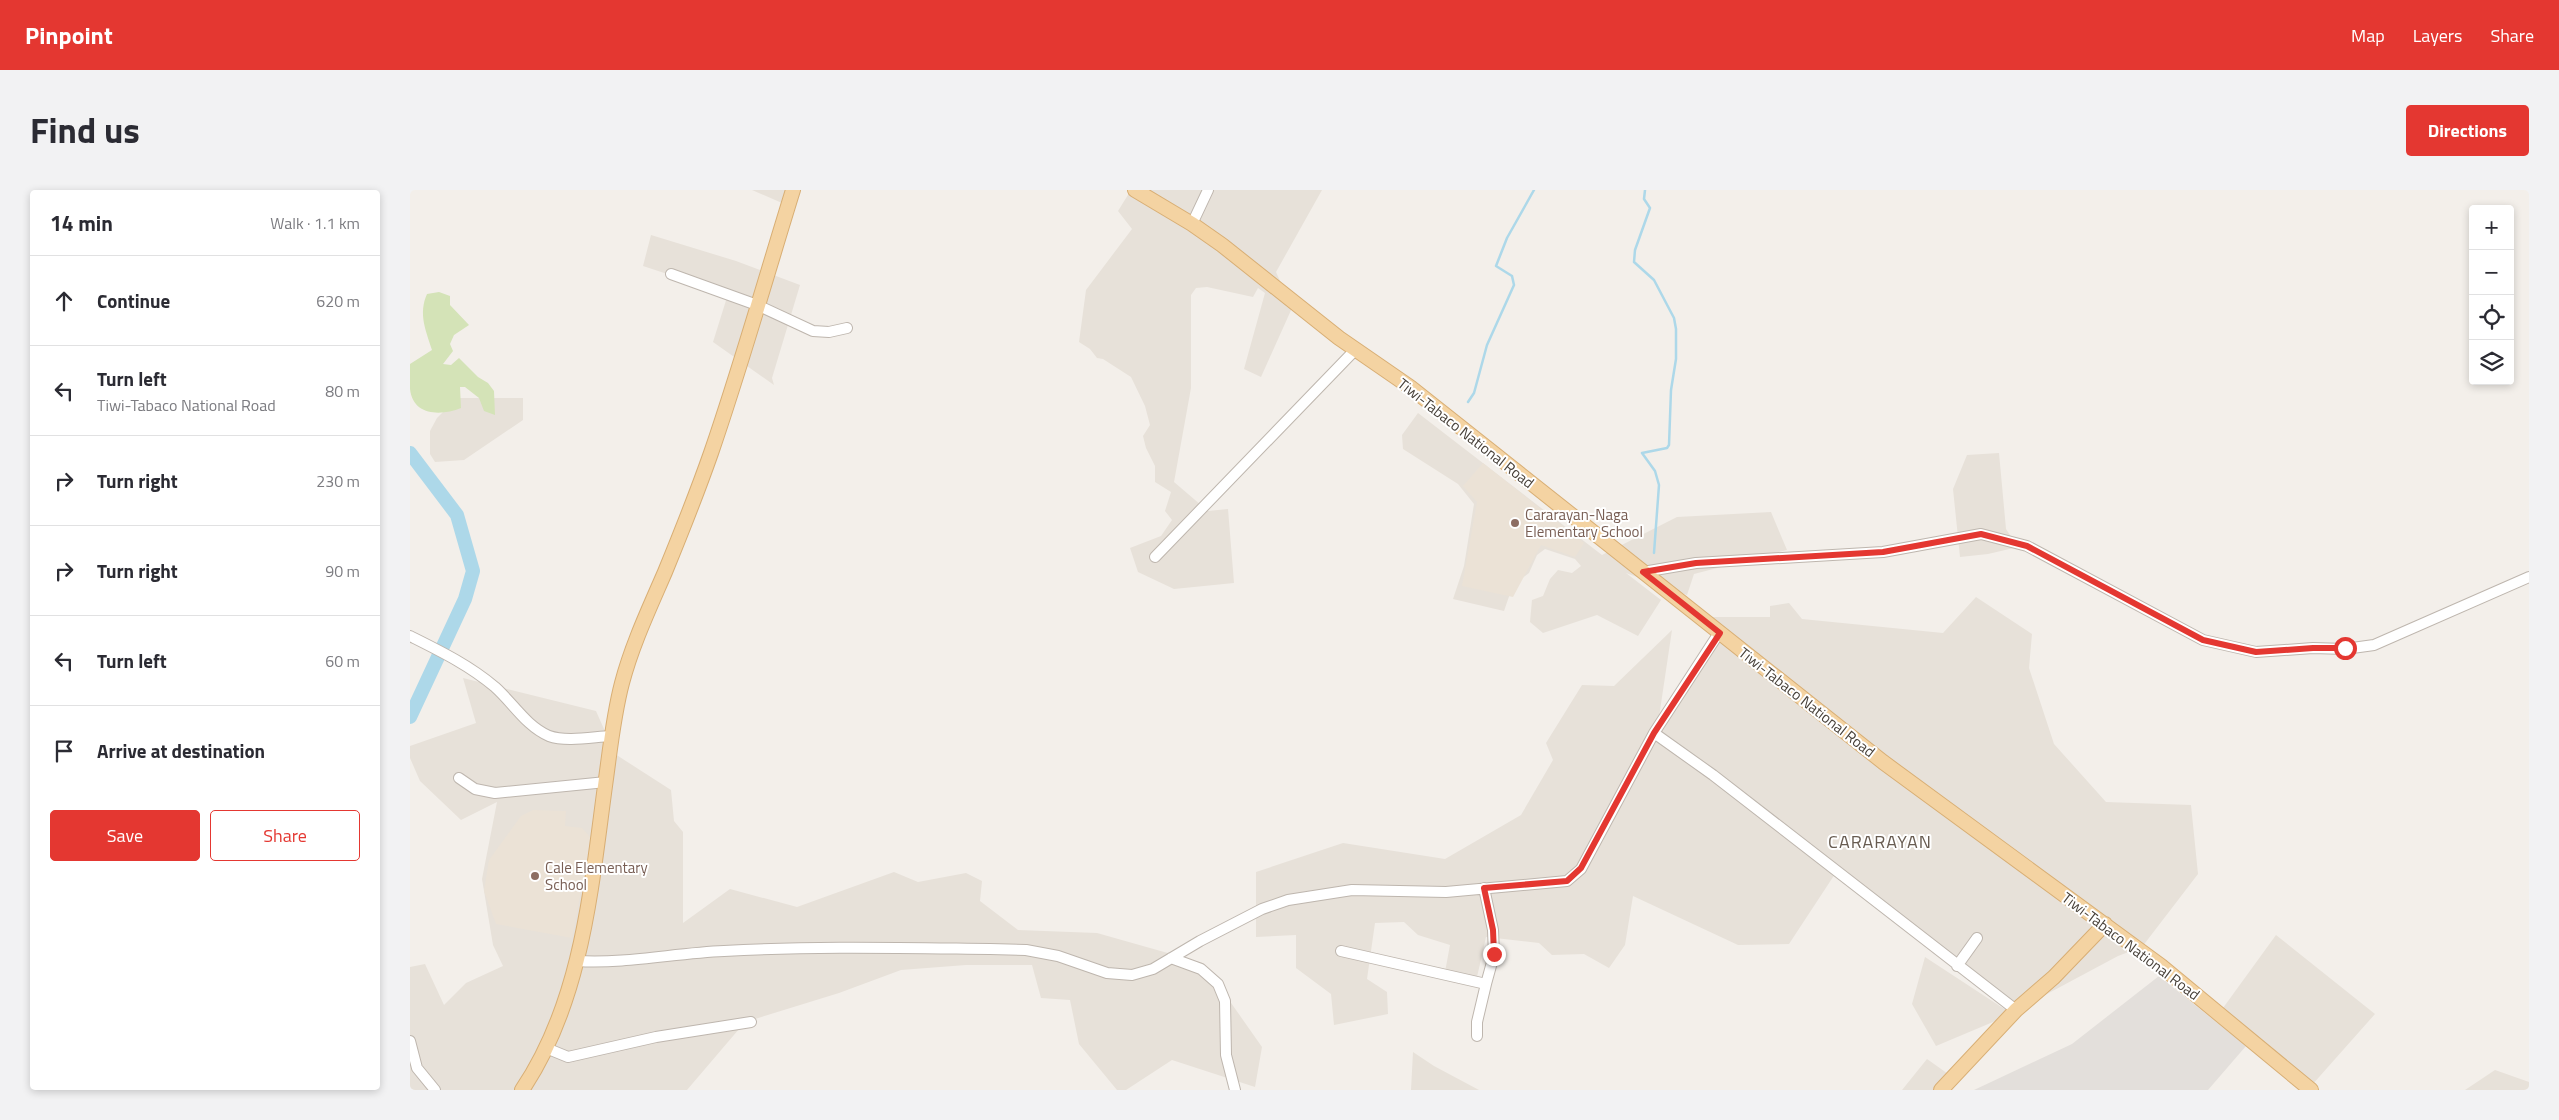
<!DOCTYPE html>
<html lang="en">
<head>
<meta charset="utf-8">
<style>
  :root { --surface:#fff; --page:#f2f2f3; --text:#2b2b33; --muted:#7c7c81; --line:#e1e1e2; --accent:#e43731 }
  body { margin:0; font-family:"Titillium Web",sans-serif; background:var(--page); color:var(--text) }
  .controls { position:absolute; right:15px; top:15px; display:grid; overflow:hidden; border-radius:5px; box-shadow:0 2px 8px #0003 }
  .controls button { width:45px; height:45px; display:grid; place-items:center; padding:0; border:0; border-bottom:1px solid var(--line); background:var(--surface); color:var(--text); font:25px sans-serif }
  .stop { position:absolute; width:15px; height:15px; margin:-11px; border:4px solid #e43731; border-radius:50%; background:#fff }
  .stop.end { background:#e43731; border-color:#fff; box-shadow:0 1px 5px #0008 }
  .list { margin:0; padding:0; list-style:none }
  h2 { display:flex; justify-content:space-between; align-items:center; height:65px; margin:0; padding:0 20px; font-size:21px }
  h2 small { font-size:16px; font-weight:400; color:var(--muted) }
  .list li { display:grid; grid-template-columns:32px 1fr auto; gap:15px; align-items:center; box-sizing:border-box; height:90px; padding:0 20px; border-top:1px solid var(--line) }
  .list b { display:block; font-size:19px; white-space:nowrap }
  .list p { margin:0; font-size:16px; white-space:nowrap; color:var(--muted) }
  .list em { font-size:16px; font-style:normal; color:var(--muted) }
  .actions { display:flex; gap:10px; padding:15px 20px }
  .actions a { flex:1; padding:11px 0; border:1px solid var(--accent); border-radius:5px; text-align:center; font-size:18px; color:var(--accent) }
  .actions .main { background:var(--accent); color:#fff }
  .icon { flex:none; width:28px; height:28px; fill:none; stroke:currentColor; stroke-width:2; stroke-linecap:round; stroke-linejoin:round }
  .map { position:relative; flex:none; width:2119px; height:900px; overflow:hidden; border-radius:5px }
  header { display:flex; align-items:center; gap:30px; box-sizing:border-box; height:70px; padding:0 25px; background:var(--accent); color:#fff }
  header strong { font-size:24px }
  nav { display:flex; gap:28px; margin-inline-start:auto; font-size:18px }
  .intro { display:flex; align-items:center; justify-content:space-between; box-sizing:border-box; height:120px; padding:0 30px }
  h1 { margin:0; font-size:35px }
  .button { padding:12px 22px; border-radius:5px; background:var(--accent); color:#fff; font-size:18px; font-weight:700 }
  main { display:flex; gap:30px; padding:0 30px }
  aside { flex:1; background:var(--surface); border-radius:5px; box-shadow:0 2px 8px #0003 }
  .map>svg:first-child { display:block }
  .residential { fill:#e7e1d9 }
  .industrial { fill:#e3dfdb }
  .education { fill:#ebe2d6 }
  .green { fill:#d4e3b7 }
  .lines { fill:none; stroke-linecap:round; stroke-linejoin:round }
  .stream { stroke:#add8e9; stroke-width:2.5 }
  .river { stroke:#add8e9; stroke-width:14 }
  .minor-casing { stroke:#beb6ae; stroke-width:12 }
  .major-casing { stroke:#d8ae74; stroke-width:16 }
  .minor { stroke:#fff; stroke-width:10 }
  .major { stroke:#f4d3a2; stroke-width:14 }
  .route { stroke:#e43731; stroke-width:6 }
  .education-dot { fill:#8d6e63; stroke:#fff; stroke-width:2 }
  .labels { text-anchor:middle; dominant-baseline:central; stroke-width:4; stroke-linejoin:round; paint-order:stroke }
  .street-label { font-size:15px; fill:#474039; stroke:#fff }
  .education-label { font-size:15px; fill:#785e54; stroke:#fff; text-anchor:start }
  .quarter-label { font-size:18px; letter-spacing:1px; fill:#685c51; stroke:#fff }
</style>
</head>
<body>
<header>
<strong>Pinpoint</strong>
<nav><a>Map</a><a>Layers</a><a>Share</a></nav>
</header>
<div class="intro"><h1>Find us</h1><a class="button">Directions</a></div>
<main>
<aside>
<h2>14 min<small>Walk · 1.1 km</small></h2>
<ul class="list">
<li><svg class="icon" aria-label="ahead" viewBox="0 0 24 24"><path d="M12 20V5M6 11l6-6 6 6"/></svg><div><b>Continue</b></div><em>620 m</em></li>
<li><svg class="icon" aria-label="left" viewBox="0 0 24 24"><path d="M17 20v-9H6M10 6l-5 5 5 5"/></svg><div><b>Turn left</b><p>Tiwi-Tabaco National Road</p></div><em>80 m</em></li>
<li><svg class="icon" aria-label="right" viewBox="0 0 24 24"><path d="M7 20v-9h11M14 6l5 5-5 5"/></svg><div><b>Turn right</b></div><em>230 m</em></li>
<li><svg class="icon" aria-label="right" viewBox="0 0 24 24"><path d="M7 20v-9h11M14 6l5 5-5 5"/></svg><div><b>Turn right</b></div><em>90 m</em></li>
<li><svg class="icon" aria-label="left" viewBox="0 0 24 24"><path d="M17 20v-9H6M10 6l-5 5 5 5"/></svg><div><b>Turn left</b></div><em>60 m</em></li>
<li><svg class="icon" aria-label="arrive" viewBox="0 0 24 24"><path d="M6 21V4h12l-3 4 3 4H6"/></svg><div><b>Arrive at destination</b></div></li>
</ul>
<div class="actions"><a class="main">Save</a><a>Share</a></div>
</aside>
<div class="map">
<svg width="2119" height="900" viewBox="0 0 2119 900">
  <rect width="100%" height="100%" fill="#f3efea"/>
  <path class="residential" d="M342 0H389L372 13Z
    M721 0H912L866 82 882 118 851 187 834 179 855 103 848 98 843 107 797 97 786 98 781 105V198L764 292 798 321 818 319 824 393 764 399 728 382 720 358 751 346 762 330 755 321 761 302 745 292V276L736 258 733 246 740 235 735 216 721 187 693 169 687 168 680 159 669 152 676 100 722 39 708 21Z
    M241 45 326 71 390 95 362 188 364 195 303 152 318 104 233 76Z
    M47 208H113V230L54 270 25 272 20 264V241L27 228Z
    M1008 223 1192 365 1267 327 1361 322 1377 360 1284 384 1277 405 1216 383 1251 410 1228 446 1187 425 1133 443 1120 432 1122 410 1133 406 1140 389 1148 380 1162 383 1171 376 1165 369 1135 359 1127 365 1119 383 1103 395 1094 421 1043 409 1054 376 1064 314 1048 294 993 259 992 245Z
    M1589 263 1596 339 1608 357 1578 364 1550 367 1543 299 1557 265Z
    M1566 407 1622 444 1619 478 1644 554 1696 612 1781 615 1788 684 1732 757 1708 766 1607 820 1425 684 1379 754 1328 755 1223 706 1215 755 1199 778 1174 764 1142 765 1129 753 1076 747 1067 787 1035 782 1040 755 1008 745 994 732 965 733 957 789 977 802 978 824 924 835 921 804 886 778V745L846 747V682L933 653 1035 669 1111 625 1143 570 1136 553 1172 495 1204 496 1262 440 1249 527 1302 450 1303 427H1360V416L1379 413 1392 429 1533 443Z
    M53 488 186 521 205 564 261 600 264 631 273 642V733L320 699 387 717 484 682 508 692 556 683 572 691 570 711 608 740 687 743 793 773 852 857 845 897 762 870 716 900H707L669 854 660 810 631 808 622 775H556L491 780 429 803 335 832 277 900H0V777L15 774 34 815 56 793 93 776 83 755 72 689 87 612 51 630 10 591 0 568V556L66 533Z
    M1866 745 1965 824 1902 895 1813 818Z
    M1515 767 1602 824 1526 856 1502 814Z
    M1003 862 1024 876 1069 900H1001Z
    M1517 869 1541 886 1527 900H1492Z
    M2085 880 2119 892V900H2055Z"/>
  <path class="industrial" d="M1749 786 1836 856 1798 900H1564L1662 854Z"/>
  <path class="education" d="M1073 273 1174 353 1165 367 1131 355 1103 407 1052 396 1067 312 1053 296Z
    M123 620 156 621 155 636 172 638 181 648 162 748 86 734 74 701 79 670 111 626Z"/>
  <path class="green" d="M29 102 40 106V115L59 135 44 145 40 154 43 161 33 174 41 175 49 168 68 187 78 193 84 201 85 225 74 221 69 208 55 197H50L51 218C31 226 3 226 0 199 0 191 0 182 0 174L22 160C16 141 8 124 17 104Z"/>
  <g class="lines">
    <path class="stream" d="M1235 0 1234 9 1240 18 1225 60 1224 72 1244 90 1264 128 1266 139V169L1261 200 1259 255 1257 258 1232 263 1245 281 1249 295 1244 363
      M1058 212 1064 203 1077 155 1104 95 1102 86 1086 76 1097 48 1124 0"/>
    <path class="river" d="M0 263 47 325 63 381 55 409 0 527"/>
    <defs>
      <path id="minor" d="M782 34 798 0
        M261 84 347 115 403 141 419 142 437 138
        M745 367 946 159
        M1233 382 1286 373 1473 362 1571 344 1617 356 1793 450 1846 462 1903 458 1935 459 1964 455 2119 387
        M0 446C30 461 59 475 85 497 103 513 116 536 139 546 156 552 182 547 200 546
        M1244 543 1303 585 1606 820
        M49 588 65 599 85 603 196 592
        M931 761 1076 794 1084 765 1083 740 1074 698
        M761 768 791 779 808 794 815 811 816 865 825 900
        M167 771C216 774 265 763 314 761 402 756 491 758 580 759L616 760 648 766 697 783 722 785 743 779 790 751 852 719 878 710 942 700 1036 702 1157 691 1171 679 1244 543 1309 443
        M1547 776 1567 748
        M1067 846V832L1076 794
        M0 851 7 878 25 900
        M136 858 158 867 246 847 341 832"/>
      <path id="major" d="M725 0 782 34 812 55 929 148 1000 197 1473 572 1751 776 1901 900
        M112 900C172 811 181 699 195 596 200 561 203 527 212 493 222 455 239 419 255 382 271 343 287 303 301 263 331 176 356 87 383 0
        M1531 900 1606 820 1644 787 1695 734"/>
    </defs>
    <use href="#minor" class="minor-casing"/>
    <use href="#major" class="major-casing"/>
    <use href="#minor" class="minor"/>
    <use href="#major" class="major"/>
  </g>
  <g class="lines">
    <path class="route" d="M1084 764 1083 740 1074 698 1157 691 1171 678 1244 543 1310 443 1233 382 1286 373 1473 362 1571 344 1617 356 1793 450 1846 462 1903 458H1935"/>
  </g>
  <g class="education-dot">
    <circle cx="1105" cy="333" r="5"/>
    <circle cx="125" cy="686" r="5"/>
  </g>
  <g class="labels">
    <g class="street-label">
      <text transform="translate(1056 243) rotate(38)">Tiwi-Tabaco National Road</text>
      <text transform="translate(1397 512) rotate(38)">Tiwi-Tabaco National Road</text>
      <text transform="translate(1721 756) rotate(37)">Tiwi-Tabaco National Road</text>
    </g>
    <g class="education-label">
      <text x="1115" y="324">Cararayan-Naga<tspan x="1115" dy="17">Elementary School</tspan></text>
      <text x="135" y="677">Cale Elementary<tspan x="135" dy="17">School</tspan></text>
    </g>
    <g class="quarter-label">
      <text x="1470" y="651">CARARAYAN</text>
    </g>
  </g>
</svg>
<div class="controls">
<button>+</button>
<button>−</button>
<button><svg class="icon" aria-label="locate" viewBox="0 0 24 24"><circle cx="12" cy="12" r="6"/><path d="M12 2v4M12 18v4M2 12h4M18 12h4"/></svg></button>
<button><svg class="icon" aria-label="layers" viewBox="0 0 24 24"><path d="M12 4l9 5-9 5-9-5zM3 14l9 5 9-5"/></svg></button>
</div>
<div class="stop" style="left:1935px;top:458px"></div>
<div class="stop end" style="left:1084px;top:764px"></div>
</div>
</main>
</body>
</html>
